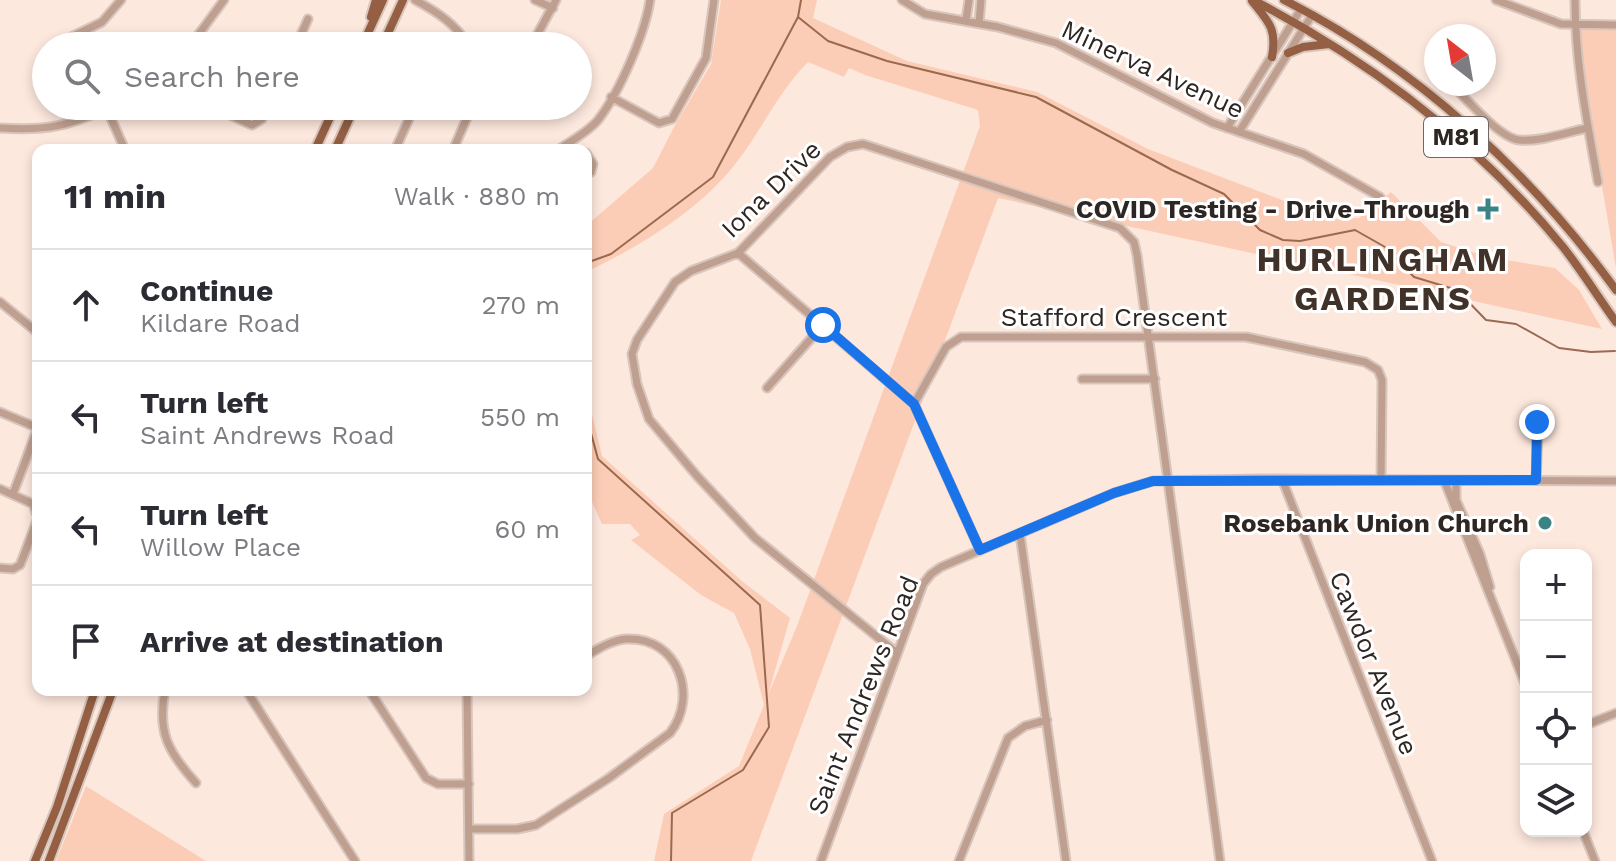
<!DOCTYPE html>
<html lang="en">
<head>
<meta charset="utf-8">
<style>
  :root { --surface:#fff; --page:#f7f7f7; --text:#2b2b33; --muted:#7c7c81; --line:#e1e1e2 }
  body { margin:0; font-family:"Work Sans",sans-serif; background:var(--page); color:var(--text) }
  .controls { position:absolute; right:24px; bottom:24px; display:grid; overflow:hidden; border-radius:16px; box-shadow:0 4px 12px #0003 }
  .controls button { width:72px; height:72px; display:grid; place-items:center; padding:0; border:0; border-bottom:2px solid var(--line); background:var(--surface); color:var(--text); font:40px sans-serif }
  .compass { position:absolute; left:1424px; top:24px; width:72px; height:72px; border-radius:50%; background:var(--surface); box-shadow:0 4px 12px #0003; rotate:329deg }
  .stop { position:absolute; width:24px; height:24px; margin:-18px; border:6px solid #1a73e8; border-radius:50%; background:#fff }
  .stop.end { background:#1a73e8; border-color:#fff; box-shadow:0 2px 8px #0008 }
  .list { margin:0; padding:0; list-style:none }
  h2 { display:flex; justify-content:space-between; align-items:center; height:104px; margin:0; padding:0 32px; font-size:34px }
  h2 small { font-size:26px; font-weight:400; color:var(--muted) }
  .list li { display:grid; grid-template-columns:52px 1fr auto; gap:24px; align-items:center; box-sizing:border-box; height:112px; padding:0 32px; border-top:2px solid var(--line) }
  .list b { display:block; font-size:30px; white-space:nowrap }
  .list p { margin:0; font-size:26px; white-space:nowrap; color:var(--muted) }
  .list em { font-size:26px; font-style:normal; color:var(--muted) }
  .icon { flex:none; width:44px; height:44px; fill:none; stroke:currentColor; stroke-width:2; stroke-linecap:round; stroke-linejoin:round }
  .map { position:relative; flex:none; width:1616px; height:861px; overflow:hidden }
  .search { position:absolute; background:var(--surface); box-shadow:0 4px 12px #0003; left:32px; top:32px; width:560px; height:88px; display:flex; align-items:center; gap:20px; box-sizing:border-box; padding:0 28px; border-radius:44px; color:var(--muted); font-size:30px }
  .panel { position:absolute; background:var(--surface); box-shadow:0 4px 12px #0003; left:32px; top:144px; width:560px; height:552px; border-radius:16px }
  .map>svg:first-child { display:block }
  .green { fill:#fccdb6 }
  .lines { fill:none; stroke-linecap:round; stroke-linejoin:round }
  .stream { stroke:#9a6950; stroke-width:2 }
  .minor-casing { stroke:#d8c5bc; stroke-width:11 }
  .major-casing { stroke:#d8c5bc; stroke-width:12 }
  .minor { stroke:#bfa090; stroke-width:7 }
  .major { stroke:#945f43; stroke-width:8 }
  .route { stroke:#1a73e8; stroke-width:10 }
  .poi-dot { fill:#3b8486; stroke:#fff; stroke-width:3 }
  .labels { text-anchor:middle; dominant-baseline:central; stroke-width:6; stroke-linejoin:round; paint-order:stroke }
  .shield { fill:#fff; stroke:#6d6765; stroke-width:2 }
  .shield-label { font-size:24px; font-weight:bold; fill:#2e2623 }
  .street-label { font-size:26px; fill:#2e2623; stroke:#fff }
  .poi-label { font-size:26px; font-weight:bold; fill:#2e2623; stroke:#fff; text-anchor:end }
  .district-label { font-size:34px; font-weight:bold; letter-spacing:2px; fill:#403129; stroke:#fff }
</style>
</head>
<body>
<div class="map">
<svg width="1616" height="861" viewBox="0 0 1616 861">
  <rect width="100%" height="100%" fill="#fde8de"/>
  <path class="green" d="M721 0H817L813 18 907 61 1037 92 1148 149 1332 219 1359 218 1391 192 1441 242 1488 257 1555 268 1579 290 1602 329 998 198 751 861H654L664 814 739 766 764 705 750 649 734 613 701 595 631 540 640 535 630 524H602L586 489V390L602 456 743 582 790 618 768 695 797 626 980 126 978 110 865 75 849 68 844 77 808 62C778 92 762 130 736 163 700 210 639 247 586 272V226L653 168 673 129 711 64Z
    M1575 29H1616V268Z
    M86 786 206 861H56Z"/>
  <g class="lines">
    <path class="stream" d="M798 17 828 41 887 61 1036 97 1172 170 1224 194 1260 230 1283 240 1300 241 1355 230 1385 247 1414 277 1457 290 1486 320 1516 324 1559 348 1591 352 1615 351
      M586 263 611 254 713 177 798 17 801 0
      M586 415 598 459 760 605 769 727 743 770 672 813 671 861"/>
    <defs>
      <path id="minor" d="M415 0C437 12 456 24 469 46
        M535 0 553 8
        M902 0 925 14 998 27 1056 43 1213 123 1304 154 1380 197
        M1496 0 1561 24 1616 25
        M1575 0C1575 61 1587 122 1598 182
        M966 20 969 0
        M979 23 981 0
        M53 46 102 22 121 0
        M190 46 224 0
        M296 46 308 19
        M531 46 556 0
        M1451 84C1466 98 1499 138 1519 140 1541 142 1567 132 1588 128
        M611 97 659 123 672 119 706 58 714 0
        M210 106 252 125 262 119 269 106
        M107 109 125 150
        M0 128C49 131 68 126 113 106
        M1227 128 1301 9
        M1239 132 1312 15
        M395 150 413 110
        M453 150 472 106
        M558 150C571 141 588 132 598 120 619 93 645 34 650 0
        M586 153 593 164 591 172 586 176
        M738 253 914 404 980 550
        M0 302 38 333
        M1082 379H1155
        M767 388 823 325
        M914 404 946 347 961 337H1246L1365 362 1378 370 1382 380 1381 480
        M1533 410 1538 435 1536 480
        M0 412 38 428
        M1282 479 1432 861
        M1444 480 1526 686
        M1456 480V500L1480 554 1490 587
        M0 489 33 504 38 518 20 565 13 569 0 568
        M13 494 38 427
        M1020 534 1066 861
        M897 653 755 538 697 476 649 419 637 384 632 354 637 340 675 282 691 271 738 253 830 157 847 147 863 144 1120 228 1134 242 1137 255 1220 861
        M165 690C157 732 168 752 196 783
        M246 690 355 861
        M369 690 426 778 438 784H469
        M467 690 469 861
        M1586 725 1616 713
        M469 829H517L536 825 609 778 670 733C699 696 678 636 626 639 612 640 598 649 586 656
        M1583 831 1595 861
        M821 861 923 584 931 574 941 567 1114 493 1153 481 1261 479 1616 481
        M959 861 1008 738 1025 726 1047 720"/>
      <path id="major" d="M1253 0C1372 62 1478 143 1563 247 1582 271 1598 297 1616 322
        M1284 0C1415 66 1530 172 1616 290
        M1252 1C1269 22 1277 29 1272 57
        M371 17 376 0
        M362 46 383 0
        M382 46 403 0
        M1288 53 1303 47 1329 44
        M315 150 335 106
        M335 150 355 106
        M35 861 57 807 95 690
        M49 861 113 690"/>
    </defs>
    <use href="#minor" class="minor-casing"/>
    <use href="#major" class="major-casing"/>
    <use href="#minor" class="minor"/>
    <use href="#major" class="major"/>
  </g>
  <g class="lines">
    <path class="route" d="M823 325 914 404 980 550 1114 493 1153 481 1536 480 1537 422"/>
  </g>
  <g class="poi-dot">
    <path d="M1484 197h8v8h8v8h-8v8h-8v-8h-8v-8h8z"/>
    <circle cx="1545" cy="523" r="8"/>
  </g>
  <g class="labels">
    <rect class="shield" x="1424" y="117" width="64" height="40" rx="6"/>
    <g class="shield-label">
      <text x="1456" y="137">M81</text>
    </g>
    <g class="street-label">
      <text transform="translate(1153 69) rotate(25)">Minerva Avenue</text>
      <text transform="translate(771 189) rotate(-44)">Iona Drive</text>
      <text x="1114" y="317">Stafford Crescent</text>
      <text transform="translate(1374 663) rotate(68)">Cawdor Avenue</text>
      <text transform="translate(863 695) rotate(-68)">Saint Andrews Road</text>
    </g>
    <g class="poi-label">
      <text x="1470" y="209">COVID Testing - Drive-Through</text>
      <text x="1529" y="523">Rosebank Union Church</text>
    </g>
    <g class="district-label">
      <text x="1383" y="259">HURLINGHAM<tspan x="1383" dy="39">GARDENS</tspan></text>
    </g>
  </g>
</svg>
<div class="controls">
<button>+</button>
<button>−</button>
<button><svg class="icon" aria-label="locate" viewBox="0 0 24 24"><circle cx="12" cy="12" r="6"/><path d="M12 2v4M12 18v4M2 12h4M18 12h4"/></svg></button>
<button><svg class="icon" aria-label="layers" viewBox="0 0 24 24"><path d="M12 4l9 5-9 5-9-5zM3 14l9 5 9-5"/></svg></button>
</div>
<svg class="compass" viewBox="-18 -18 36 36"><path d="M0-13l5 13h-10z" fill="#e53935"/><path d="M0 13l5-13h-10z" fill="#7c7c81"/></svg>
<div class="stop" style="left:823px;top:325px"></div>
<div class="stop end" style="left:1537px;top:422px"></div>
<div class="search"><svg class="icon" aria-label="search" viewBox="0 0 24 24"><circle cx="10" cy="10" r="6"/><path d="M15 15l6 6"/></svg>Search here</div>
<section class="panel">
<h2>11 min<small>Walk · 880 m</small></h2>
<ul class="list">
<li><svg class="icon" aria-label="ahead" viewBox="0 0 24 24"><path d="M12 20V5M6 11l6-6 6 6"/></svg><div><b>Continue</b><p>Kildare Road</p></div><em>270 m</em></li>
<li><svg class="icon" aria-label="left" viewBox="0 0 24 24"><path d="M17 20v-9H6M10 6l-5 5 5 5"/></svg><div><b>Turn left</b><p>Saint Andrews Road</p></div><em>550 m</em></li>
<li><svg class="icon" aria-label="left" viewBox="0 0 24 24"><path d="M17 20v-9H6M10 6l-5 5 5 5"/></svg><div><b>Turn left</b><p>Willow Place</p></div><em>60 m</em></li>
<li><svg class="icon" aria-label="arrive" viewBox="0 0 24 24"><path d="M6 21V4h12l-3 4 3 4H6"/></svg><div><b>Arrive at destination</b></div></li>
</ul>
</section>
</div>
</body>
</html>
